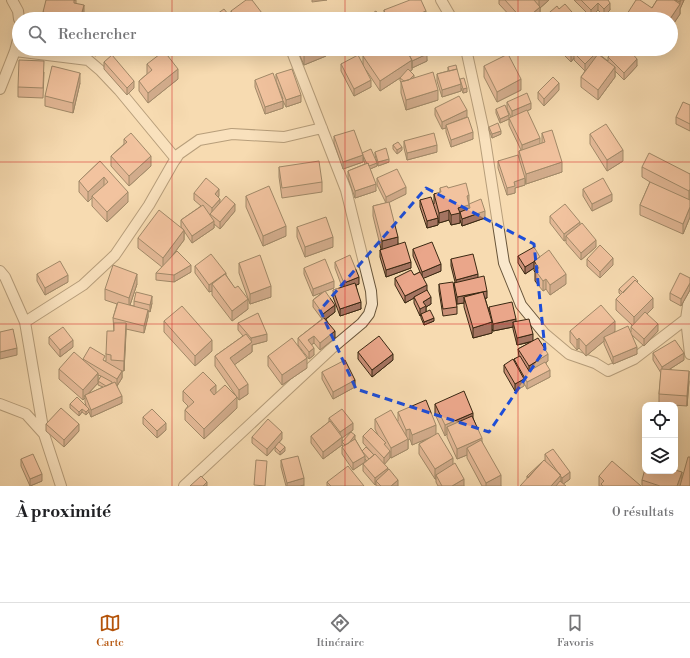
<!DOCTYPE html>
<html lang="fr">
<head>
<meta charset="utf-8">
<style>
  :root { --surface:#fff; --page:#f2f2f2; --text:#202124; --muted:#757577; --line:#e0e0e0; --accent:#b45309 }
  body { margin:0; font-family:"Libre Bodoni",serif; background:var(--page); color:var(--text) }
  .controls { position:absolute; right:12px; bottom:12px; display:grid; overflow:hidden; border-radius:8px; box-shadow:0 4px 16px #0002 }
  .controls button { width:36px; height:36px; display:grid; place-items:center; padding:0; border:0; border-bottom:1px solid var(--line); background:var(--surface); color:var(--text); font:20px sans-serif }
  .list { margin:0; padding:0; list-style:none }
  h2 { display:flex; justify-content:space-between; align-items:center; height:52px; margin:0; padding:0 16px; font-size:17px }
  h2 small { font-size:13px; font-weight:400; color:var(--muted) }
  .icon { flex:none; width:22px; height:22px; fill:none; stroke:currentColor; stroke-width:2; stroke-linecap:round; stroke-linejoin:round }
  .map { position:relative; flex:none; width:690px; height:486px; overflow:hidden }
  .search { position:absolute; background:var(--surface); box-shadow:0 4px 16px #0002; left:12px; right:12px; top:12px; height:44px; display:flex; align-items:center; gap:10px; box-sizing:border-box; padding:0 14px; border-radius:22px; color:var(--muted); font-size:15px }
  .sheet { height:116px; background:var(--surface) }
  nav { display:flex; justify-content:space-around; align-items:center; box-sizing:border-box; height:56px; border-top:1px solid var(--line); background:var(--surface); font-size:11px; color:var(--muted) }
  nav a { display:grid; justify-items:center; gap:2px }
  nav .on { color:var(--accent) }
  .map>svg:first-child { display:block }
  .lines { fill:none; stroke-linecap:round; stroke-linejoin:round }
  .minor-casing { stroke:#68553a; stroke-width:12 }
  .minor { stroke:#fae8cc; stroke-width:10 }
  .wall { fill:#c98f77; stroke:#392812; fill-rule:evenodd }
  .shaded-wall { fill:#a47461; stroke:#392812 }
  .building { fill:#eaa68a; stroke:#392812 }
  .marked { fill:none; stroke:#1d4ed8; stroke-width:3; stroke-dasharray:8 5; stroke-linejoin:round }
  .grid { fill:none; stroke:#d62828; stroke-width:1; stroke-opacity:0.55 }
</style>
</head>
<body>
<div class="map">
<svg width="690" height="486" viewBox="0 0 690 486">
  <rect width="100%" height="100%" fill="#f7dbb1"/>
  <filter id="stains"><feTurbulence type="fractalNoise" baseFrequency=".005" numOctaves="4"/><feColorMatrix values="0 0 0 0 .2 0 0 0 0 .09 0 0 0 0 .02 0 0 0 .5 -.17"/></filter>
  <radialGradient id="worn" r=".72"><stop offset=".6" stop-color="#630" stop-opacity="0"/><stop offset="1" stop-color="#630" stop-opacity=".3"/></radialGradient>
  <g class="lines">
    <defs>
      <path id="minor" d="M12 0 18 11 19 19
        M441 0 452 19
        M466 49 483 127 504 263 521 305 544 333 569 354 595 363 608 371 634 359 686 319
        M15 51 88 60 101 71 119 90 176 159
        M0 89 15 51 19 36
        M0 271 5 277 25 322 44 434 61 486
        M690 292 686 319 690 354
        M25 322 83 285 115 255 149 205 173 163 179 154 199 140 232 134 284 137 322 128
        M0 404 26 414 44 434
        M184 486 331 349 362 323 369 314 372 304 371 291 346 190 291 49"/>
    </defs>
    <use href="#minor" class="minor-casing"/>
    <use href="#minor" class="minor"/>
  </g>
  <path class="wall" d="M76 0V3L84 16 83 19H43V12Z
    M312 0H327L312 2Z
    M499 0H549L540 8V17L537 19H513L499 4Z
    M574 0H608L610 10 604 16 598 10 591 17Z
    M657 0H684L680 9V14L674 23V32L671 36V19H627V14L652 8Z
    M384 10 426 19H384Z
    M231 11 265 19H232L231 18Z
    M71 49H98L96 56Z
    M297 49H326V56L304 65Z
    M372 49H425L427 61 412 68V67V70L410 71 414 78 438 100 406 110 401 93V82L400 81V78L380 91 366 70 371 87 354 96 341 71V64L363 65V56L370 51V50Z
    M549 49H559L554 54Z
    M561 49H600V55L608 61V57L633 55 637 66 624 80 615 71V77L598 100 581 87V77L585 71 574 60V58L571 62 561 52Z
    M104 62 134 88 127 95 104 69Z
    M147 64 178 79 148 103 139 91V81L147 74Z
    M484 66 521 90 497 102 484 77Z
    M448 67 460 79 467 92 463 93 461 88V91L442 97 437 81V74L448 71Z
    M44 72 43 98 18 97V87Z
    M276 74 301 102 286 107 283 101V108L265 114 255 87V80L283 99 276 81Z
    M80 83 73 113 45 106V96Z
    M559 90 544 106 538 99V92Z
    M507 102 531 109 527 111 540 144 542 143V133L562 172 526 184 525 179V185L515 188V193L507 195 498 168V161L519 160V151L521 150 509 125V119L500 123 496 113V109L509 118 511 117 507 109Z
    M690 105V131L676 124V117Z
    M435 108 467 117 473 139 451 147 446 132V128L442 129 435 115Z
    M489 127 501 134 492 138 489 130Z
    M590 134 623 161 607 171 590 144Z
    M334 136 362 154 377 166 370 169 376 191 355 198 348 178V171L365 164 363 157V162L343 169 334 143Z
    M124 139 151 166 129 186 111 166V156L124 144Z
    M404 141 437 152 407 160 404 148Z
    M393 145 402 150 397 154 393 149Z
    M375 152 389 162 378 166 375 155Z
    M100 161 128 202 107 222 92 206V198L88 202 79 192V181Z
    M279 167 322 182V192L282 198 279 177Z
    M642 167 690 174V217L683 234 640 215V205L650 182 642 177Z
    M377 178 406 194 389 202 398 244 411 268 386 277 380 257V250L381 249 373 216V206L386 203 377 185Z
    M440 188H448L469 204 485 218 462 226 460 220V223L451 225 449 220 439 223 438 220V225L427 228 420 207V200L434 204V194L440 192Z
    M583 189 612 201 592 211 583 196Z
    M194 193 219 196 218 197 220 203 235 211 220 229 214 224V228L192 243 184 231V240L169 260 191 272 174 282 156 280V273L162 267 138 248V238L183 229 181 227V220L201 206 194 200Z
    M246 196 286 236 263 246 246 207Z
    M550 216 580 225 596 247 581 260 566 243V240L564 241 550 223Z
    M297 227 333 247 305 257 297 237Z
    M413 249 441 271 423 278 431 304 426 307V312L434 321 424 325 421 318V316H420L414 303V298L405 303 395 285V278L414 275 420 272 413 256Z
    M518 256 540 257 566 284 550 295 546 289 543 291 535 281V272L534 271V268L525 274 518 263Z
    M451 259 478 278 487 298H485L489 312V307L516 322 533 340 548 361 546 363 550 377 527 389 524 383V386L515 391 504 372V365L514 362V359L519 357 518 349 531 342 517 345 513 329V327L493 331 492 329V333L473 338 464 307V303L457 304 454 290V283L455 282 451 266Z
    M587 259 613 265 600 278 587 266Z
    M335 262 359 284 356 285 361 309 340 316 333 297V290L342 287 335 268Z
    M239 263 271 297 250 304 239 273Z
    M195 266 226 275 248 309 232 321 212 295V291L209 292 195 273Z
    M304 268 334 288 325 291 335 312 326 319 335 338 320 350 314 343 311 345 314 355 309 359 298 345V338L322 319 313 307V300L324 291 313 296 304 274Z
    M37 274 68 282 45 295 37 281Z
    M690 278V290L681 306 670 300V293Z
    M638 283 653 308 647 314 658 331 644 346 632 335 637 354 613 364 604 344V341L586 356 579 348 577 350 570 342V331H615L614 332H631V327L632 325 616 310V299L621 295 619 293V289Z
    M137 284 130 305 134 306V301L152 303 150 312 148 311V317L144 333 126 329 124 371H122V378L117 386 122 403 91 417 89 412 86 415 82 412 79 416 70 408V404L86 406 85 402V398L83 400 59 379V369L83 360V359L106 361V354L114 331 113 318 117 304 105 300V289ZM98 375 101 376 98 381V385L103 387 88 394 98 383Z
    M439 284 457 307V314L443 316 439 291Z
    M164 321 212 351 195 366 164 332Z
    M238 323 267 341 252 345V352L234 365 248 394 239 400 215 366V356L243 336 238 330Z
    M49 337 73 347 60 357 49 344Z
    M358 352 393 360 372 377 358 359Z
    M653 353 684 360 670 369 689 381 687 406 659 404V394L661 373 653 360Z
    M268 356 307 368 282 385 268 366Z
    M322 372 355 387 333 399 322 379Z
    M183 391 237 408 204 439 185 420V410L188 406 183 401Z
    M435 404 473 418 482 442 501 486H482L467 458V455L457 459 447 437V434L445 436 435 414Z
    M398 412 436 434 464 486H438L436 482V479H435L419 454V444L426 439 412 445 410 439 408 440V449L391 458 390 457V458L384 464 388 471 398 486H376V484L375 485 363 471V464L367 461 365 459V462L353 470 342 454V447L343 446 342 445 323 459 311 443V436L329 422V418L353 430 342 438V441L355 439 362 451 374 455 363 443V436L378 435 375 429V419L398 421Z
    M143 417 166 430 157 438 143 424Z
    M46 424 79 431 64 447 46 431Z
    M252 437 282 439 267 456 252 443Z
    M275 447 285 451 280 455 275 451Z
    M545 454 570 479 563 484 527 479V476L545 461Z
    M21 459 42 481 30 486 21 466Z
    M281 460 304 485V486H286L281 467Z
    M599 476 641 486H599Z
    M642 480 682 482 690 486H642Z
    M327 482 364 486H327Z"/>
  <path class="shaded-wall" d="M539 0H549L540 8V17L537 19H526L539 8Z
    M680 0H684L680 9V14L674 23V32L671 36V19H670L680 4Z
    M598 3V10L591 17V10Z
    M610 3V10L604 16V9Z
    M84 5V16L83 19H80Z
    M426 11V19H407Z
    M96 49H98L96 56Z
    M318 49H326V56L304 65V55Z
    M337 49H343L337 53Z
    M554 49H559L554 54Z
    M576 49H583L574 53V58L571 62V55Z
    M600 49V56L585 71V64Z
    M427 54V61L412 68V61Z
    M637 59V66L624 80V73Z
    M412 60V70L380 91V81Z
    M615 67V77L598 100V90Z
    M178 69V79L148 103V93Z
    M80 73V83L73 113V103Z
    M414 75V78L406 83Z
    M521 79V90L497 102V92Z
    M371 80V87L354 96V89Z
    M134 81V88L127 95V88Z
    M559 83V90L544 106V99Z
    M461 84V91L442 97V90Z
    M467 88V92L463 93V89Z
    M438 90V100L406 110V100Z
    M301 95V102L286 107V100Z
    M283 101V108L265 114V107Z
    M531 103V109L512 118V111Z
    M467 110V117L446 125V128L442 129V122Z
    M509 115V119L500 123V119Z
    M501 131V134L492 138V134Z
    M473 132V139L451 147V140Z
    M540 138V144L522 152V145Z
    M437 145V152L407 160V153Z
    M402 147V150L397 154V150Z
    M623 150V161L607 171V160Z
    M363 155V162L343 169V162Z
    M151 156V166L129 186V176Z
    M389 159V162L378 166V162Z
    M562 162V172L526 184V174Z
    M377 163V166L368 170V166Z
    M104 177V187L92 196V198L88 202V192Z
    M525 178V185L515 188V193L507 195V188L514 182Z
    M376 184V191L355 198V191Z
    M406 187V194L386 204V197Z
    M219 189V196L215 201V194Z
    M690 189V199L689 201V191Z
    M128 192V202L107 222V212Z
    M612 194V201L592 211V204Z
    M469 195V215L460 213V223L451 225V215L458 208 467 196Z
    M220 199V206L212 215V208Z
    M235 204V211L220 229V222Z
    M690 207V217L683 234V224Z
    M449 210V220L439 223V213Z
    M485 211V218L462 226V219Z
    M438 218V225L427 228V221Z
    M214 221V228L192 243V236Z
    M580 222V229L566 236V240L564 241V234Z
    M286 226V236L263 246V236Z
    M184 230V240L163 268V258Z
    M333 237V247L305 257V247Z
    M398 237V247L382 251V241Z
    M596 240V247L581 260V253Z
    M613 258V265L600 278V272Z
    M534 261V268L525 274V267Z
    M411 262V268L386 277V270Z
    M441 264V271L422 279V272Z
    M191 265V272L174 282V275Z
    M226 273V280L212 284V291L209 292V285Z
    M137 274V284L129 308V298Z
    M478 274V281L456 287V280Z
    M566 274V284L550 295V285Z
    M68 275V282L45 295V288Z
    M359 277V284L344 290V283Z
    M546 279V289L543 291V281Z
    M334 281V288L313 296V289Z
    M690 283V290L681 306V299Z
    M427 285V292L414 297V298L405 303V296Z
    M271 286V297L250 304V294Z
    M487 291V298L465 302 464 297V303L457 304V297Z
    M152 296V303L150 312V305Z
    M431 297V304L426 307V313L421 314 420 316V309L423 302Z
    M653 298V308L634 327V317Z
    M248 299V309L232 321V311Z
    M361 302V309L340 316V309Z
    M335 305V312L323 321V314Z
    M148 310V317L144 333V326Z
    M434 318V321L424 325V322Z
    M516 319V326L513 322V327L493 331V324Z
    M615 321V331L605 340 604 337V341L586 356V346Z
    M492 322V333L473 338V328Z
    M126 323V334L124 371V361Z
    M658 324V331L644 346V339Z
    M335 331V338L320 350V343Z
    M267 334V341L252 345V352L230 368V358L251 343V338Z
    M533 334V341L517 345V338Z
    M314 336V343L308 347V340Z
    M579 338V348L577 350V340Z
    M73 340V347L60 357V350Z
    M212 340V351L195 366V356Z
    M637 347V354L613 364V357Z
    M17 348V355L0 359V352Z
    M314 348V355L309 359V352Z
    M684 353V360L662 374V367Z
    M393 354V360L372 377V370Z
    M548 354V361L529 373V366Z
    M307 358V368L282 385V375Z
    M550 370V377L527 389V382Z
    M122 371V378L117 386V379Z
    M689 371V381L687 406V396Z
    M98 373V383L85 397V395V398L83 400V390Z
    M524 379V386L515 391V384Z
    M355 380V387L333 399V392Z
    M248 384V394L239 400V390Z
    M216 385V395L210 401V390Z
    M122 396V403L91 417V410Z
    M237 397V408L204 439V429Z
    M82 409V412L79 416V412Z
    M89 409V412L86 415V412Z
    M473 413V423L447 427V434L445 436V425Z
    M166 423V430L157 438V431Z
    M353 423V430L342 438V445L323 459V452L340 439V432Z
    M79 424V431L64 447V440Z
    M436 425V435L412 445V435Z
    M410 429V439L408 440V449L391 458V448L406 440V430Z
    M282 432V439L267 456V449Z
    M355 435V439L346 446Z
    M482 438V448H467V455L457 459V449Z
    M285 447V451L280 455V452Z
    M390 451V458L384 465V458Z
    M365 456V462L353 470V463Z
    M453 458V468L436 475V479H435V469Z
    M388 468V475L376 481V484L375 485V478Z
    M570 472V479L562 485V478Z
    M682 472V482L680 486H677Z
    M42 474V481L30 486V479Z
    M501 475V486H486V483Z
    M561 475V486H551Z
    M304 478V485L300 486H287V483Z
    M464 479V486H452Z
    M398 480V486H391Z
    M207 482V486H203Z"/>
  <path class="building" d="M46 0H74V3L84 5 80 19H69L43 12Z
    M246 0H252L265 17 263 19H237L231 11Z
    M410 0H421L426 11 407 19H387L384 10Z
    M505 0H534L540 7 526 19H522Z
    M581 0H608L610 3 604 9 598 3 591 10Z
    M636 0H640L652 8 657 0H674L680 4 670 19H635L627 14Z
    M675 0H680V2Z
    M565 4 578 19H544L543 18 557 6 559 9Z
    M224 9 232 19H210Z
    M376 11 381 19H363Z
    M671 21 674 22 671 26Z
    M302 49H318L304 55Z
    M374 49H405L412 60 380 81 363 56Z
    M407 49H425L427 54 412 61Z
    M565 49H576L571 55Z
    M579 49H600L585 64 574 53Z
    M615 49H632L633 50 631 52 637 59 624 73 608 57Z
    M164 51 178 69 148 93 139 81 152 70 147 64Z
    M508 54 521 79 497 92 484 66Z
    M598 54 615 67 598 90 581 77Z
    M112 55 134 81 127 88 104 62Z
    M358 55 371 80 354 89 341 64Z
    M19 60 44 61 43 88 18 87Z
    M456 65 457 69 449 71 448 67Z
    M52 66 80 73 73 103 45 96Z
    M292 69 301 95 286 100 276 74Z
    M408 69 414 75 409 80 404 81 400 78Z
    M457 69 461 84 442 90 437 74Z
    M433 72 438 90 406 100 401 82Z
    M273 73 283 101 265 107 255 80Z
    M553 77 559 83 544 99 538 92Z
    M464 78 467 88 463 89 460 79Z
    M527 93 531 103 512 111 507 102Z
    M459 96 467 110 442 122 435 108Z
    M683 102 690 105V124L676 117Z
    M505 105 509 115 500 119 496 109Z
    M527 110 540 138 522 145 509 118Z
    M468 117 473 132 451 140 446 125Z
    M498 123 501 131 492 134 489 127Z
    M606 124 623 150 607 160 590 134Z
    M354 130 363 155 343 162 334 136Z
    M552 130 562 162 526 174 519 151 545 142 542 133Z
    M131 133 151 156 129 176 111 156 127 142 124 139Z
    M434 133 437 145 407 153 404 141Z
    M398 142 402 147 397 150 393 145Z
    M386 148 389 159 378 162 375 152Z
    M371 149 377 163 369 166 368 163 367 164 362 153Z
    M649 153 690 174V189L689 191 642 167Z
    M518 155 525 178 514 182 515 186 507 188 498 161Z
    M100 161 128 192 107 212 92 196 108 182 104 177 88 192 79 181Z
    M319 161 322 182 282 188 279 167Z
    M368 163 376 184 355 191 348 171Z
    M397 169 406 187 386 197 377 178Z
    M206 178 219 189 215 194 220 199 212 208 194 193Z
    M603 178 612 194 592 204 583 189Z
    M650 182 690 200V207L683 224 640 205Z
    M466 183 469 195 467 196 469 205 458 208 460 213 451 215 449 210 439 213 434 194 441 192 440 188 447 186 448 188Z
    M269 186 286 226 263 236 246 196Z
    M226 196 235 204 220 222 210 214Z
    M431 197 438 218 427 221 420 200Z
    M481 199 485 211 462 219 460 212 470 208 469 204Z
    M389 202 398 237 382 241 373 206Z
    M565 204 580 222 564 234 550 216Z
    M203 205 214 221 192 236 181 220Z
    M159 210 184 230 163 258 138 238Z
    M326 217 333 237 305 247 297 227Z
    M582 223 596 240 581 253 566 236Z
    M405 242 411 262 386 270 380 250Z
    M432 242 441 264 422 272 413 249Z
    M600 245 613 258 600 272 587 259Z
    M534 247 540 257 534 261H535L525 267 518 256Z
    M549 250 566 274 550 285 546 279 543 281 535 270 539 268 534 261Z
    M177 251 191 265 174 275 156 273Z
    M211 254 226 273 209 285 195 266Z
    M473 254 478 274 456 280 451 259Z
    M260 255 271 286 250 294 239 263Z
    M350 255 359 277 344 283 335 262Z
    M325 259 334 281 313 289 304 268Z
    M60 261 68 275 45 288 37 274Z
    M113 265 137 274 129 298 105 289Z
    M411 270 414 275 420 272 427 285 405 296 395 278Z
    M680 273 690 278V283L681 299 670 293Z
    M225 274 235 288 238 286 248 299 232 311 212 284Z
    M484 276 487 291 457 297 454 283Z
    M633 276 638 281 637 282 635 280 623 293 619 289Z
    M635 280 653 298 634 317 616 299Z
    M453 282 457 307 443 309 439 284Z
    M355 283 361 302 340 309 333 290Z
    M427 290 431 297 423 302 426 306 420 309 414 297Z
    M325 291 335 305 323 314 313 300Z
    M136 292 152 296 150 305 134 301Z
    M483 292 492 322 473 328 464 297Z
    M118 302 148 310 144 326 113 318Z
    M512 302 516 319 493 324 489 307Z
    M601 305 615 321 586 346 579 338 577 340 570 331Z
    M182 306 212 340 195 356 164 321Z
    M430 310 434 318 424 322 421 314Z
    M645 312 658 324 644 339 631 327Z
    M258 313 267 334 251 338 238 323Z
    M324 318 335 331 320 343 314 336 308 340 314 348 309 352 298 338Z
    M529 319 533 334 517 338 513 322Z
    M114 323H126L124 361 111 360V355L106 354 107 331H114Z
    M628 326 637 347 613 357 604 337Z
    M63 327 73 340 60 350 49 337Z
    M13 329 17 348 0 352V332Z
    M246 334 252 342 230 358 248 384 239 390 215 356Z
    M379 336 393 354 372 370 358 352Z
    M292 338 307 358 282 375 268 356Z
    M538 338 548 354 529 366 518 349Z
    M675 340 684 353 662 367 653 353Z
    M90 347 105 356 103 360 122 371 117 379 83 359Z
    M74 352 98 373 83 390 59 369Z
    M520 356 529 371 545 362 550 370 527 382 514 359Z
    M513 359 524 379 515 384 504 365Z
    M345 360 355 380 333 392 322 372Z
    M661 369 689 371 687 396 659 394Z
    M203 372 216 385 210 390 214 395 225 385 237 397 204 429 185 410 194 402 183 391Z
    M101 376 112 382V383L106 386 98 381Z
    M115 382 122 396 91 410 85 395Z
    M464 391 473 413 445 425 435 404Z
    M77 397 89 409 86 412 82 409 79 412 70 404Z
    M426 400 436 425 412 435 410 429 406 430 398 412Z
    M61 408 79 424 64 440 46 424Z
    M152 409 166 423 157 431 143 417Z
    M342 409 353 423 340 432 329 418Z
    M391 410 408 439 391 448 375 419Z
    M472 416 482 438 457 449 447 427Z
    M268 419 282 432 267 449 252 437Z
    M330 421 342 437 323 452 311 436Z
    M371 428 386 443 384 444 390 451 384 458 363 436Z
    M351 432 355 435 349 443 345 445 342 442Z
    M438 433 453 458 435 469 419 444Z
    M355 439 365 456 353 463 342 447Z
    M481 440 501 475 486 483 467 448Z
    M279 442 285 447 280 452 275 447Z
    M366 447 374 455 369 459 362 451Z
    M553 449 570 472 562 478 545 454Z
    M33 454 42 474 30 479 21 459Z
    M375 454 388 468 375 478 363 464Z
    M298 456 304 478 287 483 281 460Z
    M688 457H690V486H680Z
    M256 460 267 461 265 486 254 485Z
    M544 460 561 475 551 486H520Z
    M612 461 641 486H603L601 484 604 481 599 476Z
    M542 462 528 478 527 476Z
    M455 463 464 479 452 486H442L436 475Z
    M348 466 364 486H331L327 482Z
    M389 469 398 480 391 486H381L376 481Z
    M645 469V471H675V470L682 472 677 486H660L642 480Z
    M201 476 207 482 203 486H190Z
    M560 481 566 486H556Z"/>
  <path d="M0 0H690V486H0ZM426 188 534 244 545 349 489 432 356 389 320 310Z" fill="#f7dbb1" fill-opacity=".55" fill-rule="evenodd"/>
  <path class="marked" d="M426 188 534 244 545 349 489 432 356 389 320 310Z"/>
  <path class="grid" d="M172 0V19M345 0V19M518 0V19M172 49V486M345 49V486M518 49V486M0 162H690M0 324H690"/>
  <rect width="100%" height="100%" filter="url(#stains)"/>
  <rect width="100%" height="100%" fill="url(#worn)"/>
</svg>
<div class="controls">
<button><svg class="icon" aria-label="locate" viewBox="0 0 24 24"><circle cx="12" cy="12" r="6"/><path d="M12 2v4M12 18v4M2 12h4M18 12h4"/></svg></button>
<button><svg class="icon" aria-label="layers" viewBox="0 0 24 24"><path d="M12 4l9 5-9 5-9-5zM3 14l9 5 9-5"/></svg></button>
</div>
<div class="search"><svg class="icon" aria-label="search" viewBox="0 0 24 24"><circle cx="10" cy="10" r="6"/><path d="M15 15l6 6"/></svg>Rechercher</div>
</div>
<section class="sheet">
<h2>À proximité<small>0 résultats</small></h2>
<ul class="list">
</ul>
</section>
<nav>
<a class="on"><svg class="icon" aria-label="map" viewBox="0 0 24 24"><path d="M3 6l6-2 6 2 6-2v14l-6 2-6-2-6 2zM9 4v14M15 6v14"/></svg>Carte</a>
<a><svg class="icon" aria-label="directions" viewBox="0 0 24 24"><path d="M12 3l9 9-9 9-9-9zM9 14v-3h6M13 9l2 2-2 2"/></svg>Itinéraire</a>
<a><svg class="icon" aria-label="saved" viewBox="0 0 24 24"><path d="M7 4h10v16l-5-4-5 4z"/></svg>Favoris</a>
</nav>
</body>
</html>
